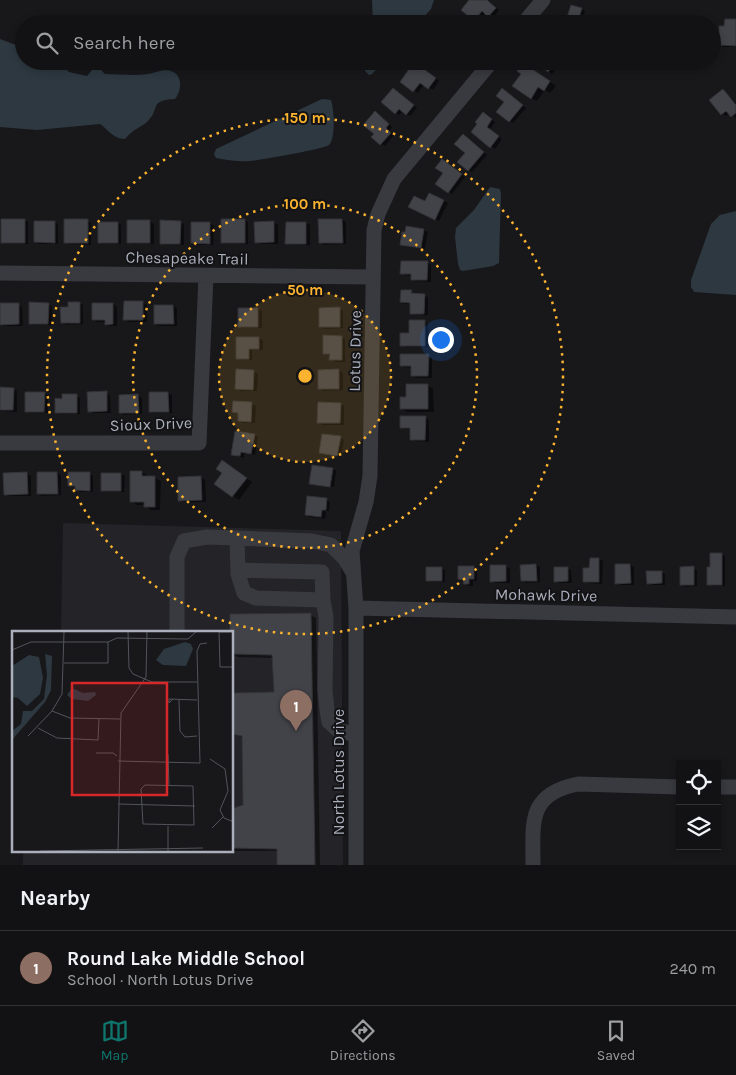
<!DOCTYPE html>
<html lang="en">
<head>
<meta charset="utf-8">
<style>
  :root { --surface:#121214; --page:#1b1b1d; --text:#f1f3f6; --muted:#9c9ea0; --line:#313234; --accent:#0f766e }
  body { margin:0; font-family:Karla,sans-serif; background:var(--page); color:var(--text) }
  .controls { position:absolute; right:15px; bottom:15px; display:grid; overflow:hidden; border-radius:0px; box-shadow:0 2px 8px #0003 }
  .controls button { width:45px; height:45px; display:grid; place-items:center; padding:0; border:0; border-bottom:1px solid var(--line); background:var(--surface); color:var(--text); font:25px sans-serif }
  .you { position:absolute; left:440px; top:339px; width:18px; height:18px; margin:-12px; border:4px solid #fff; border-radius:50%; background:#1a73e8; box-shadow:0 0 0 8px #1a73e833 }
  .badge { display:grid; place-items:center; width:32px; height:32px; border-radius:50%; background:var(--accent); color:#fff; font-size:16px; font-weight:700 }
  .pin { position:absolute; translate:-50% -41px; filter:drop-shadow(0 1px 2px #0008) }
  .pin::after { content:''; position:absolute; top:26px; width:18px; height:15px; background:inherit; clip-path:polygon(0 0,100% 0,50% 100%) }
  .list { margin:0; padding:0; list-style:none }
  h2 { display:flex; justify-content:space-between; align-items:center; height:65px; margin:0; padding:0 20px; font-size:21px }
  h2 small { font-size:16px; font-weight:400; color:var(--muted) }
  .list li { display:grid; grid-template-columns:32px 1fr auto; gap:15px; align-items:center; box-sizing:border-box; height:75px; padding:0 20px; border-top:1px solid var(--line) }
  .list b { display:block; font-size:19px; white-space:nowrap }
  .list p { margin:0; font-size:16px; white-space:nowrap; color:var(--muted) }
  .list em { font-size:16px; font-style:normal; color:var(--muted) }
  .icon { flex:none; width:28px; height:28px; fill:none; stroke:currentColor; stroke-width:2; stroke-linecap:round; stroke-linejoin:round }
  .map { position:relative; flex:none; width:736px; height:865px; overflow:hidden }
  .search { position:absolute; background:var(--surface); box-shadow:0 2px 8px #0003; left:15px; right:15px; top:15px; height:55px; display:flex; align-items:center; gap:12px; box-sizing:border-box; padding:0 18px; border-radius:28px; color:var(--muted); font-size:19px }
  .sheet { height:140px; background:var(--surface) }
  nav { display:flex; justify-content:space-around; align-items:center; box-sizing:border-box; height:70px; border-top:1px solid var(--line); background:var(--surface); font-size:14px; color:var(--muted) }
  nav a { display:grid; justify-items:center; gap:2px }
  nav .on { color:var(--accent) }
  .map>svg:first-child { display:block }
  .built { fill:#242428 }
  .water { fill:#2d3840 }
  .shadow { fill:#0007 }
  .building { fill:#424348; stroke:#323237 }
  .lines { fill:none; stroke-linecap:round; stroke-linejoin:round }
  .minor { stroke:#393a40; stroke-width:15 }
  .ring { fill:none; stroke:#fcb32f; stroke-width:2.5; stroke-dasharray:2.5 5 }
  .labels { text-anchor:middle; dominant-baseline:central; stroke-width:4; stroke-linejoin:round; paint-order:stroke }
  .street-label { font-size:16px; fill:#aaafbb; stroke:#131316 }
  .inset-road { fill:none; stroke:#52545b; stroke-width:1 }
  .view { fill:#d62828; fill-opacity:0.15; stroke:#d62828; stroke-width:2.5 }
  .inset-edge { fill:none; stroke:#aaafbb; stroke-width:2.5 }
  .centre { fill:#fcb32f; stroke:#131316; stroke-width:2.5 }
  .ring-label { font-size:15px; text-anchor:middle; font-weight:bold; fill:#fcb32f; stroke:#131316; stroke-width:4; stroke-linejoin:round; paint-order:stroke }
</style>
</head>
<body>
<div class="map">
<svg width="736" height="865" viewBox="0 0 736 865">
  <rect width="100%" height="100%" fill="#18181b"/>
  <path class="built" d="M63 523 341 531 343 865H23V851H232V632H61Z"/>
  <path class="water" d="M372 0H434L431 9 418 24H373Z
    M0 39 24 48V61H58L69 72 87 76 92 70 99 68 105 74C119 74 134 76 148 74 154 73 161 70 166 70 183 71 183 89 175 99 148 100 161 109 147 122 139 129 134 128 125 139 113 139 109 130 100 124L37 130 0 127Z
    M366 61H384L372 74 369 75 365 71Z
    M322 99 331 100C334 109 336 138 329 145 325 149 260 160 250 161 239 162 227 160 216 158L214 154 216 149Z
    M490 187 500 189 501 194 499 263 493 266 463 271 460 270 458 264 455 237 456 228 474 210Z
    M736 211V295L694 292 691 287V280L711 224 720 215Z"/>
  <path class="shadow" d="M471 0H487L499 10 493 18 486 13 478 22 475 20Z
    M581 9 585 11 582 20 591 24H566Z
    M736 20V47H724L720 45 726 27Z
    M712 30 715 32V47H712Z
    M427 61H445L439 69Z
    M446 61H456L453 66Z
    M536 61H563L552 74Z
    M418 66 439 81 433 90 424 84 418 93 401 81Z
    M529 68 556 86 550 93 545 90 537 101 531 98Z
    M503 89 526 108 513 123 498 112 505 102Z
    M723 90 736 103V118L730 113 726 116 722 114 711 100Z
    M397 91 417 108 410 116 403 111 399 115 396 113Z
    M379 115 392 127 389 131 394 135 385 146 381 144 376 134Z
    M487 116 495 122 490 129 502 139 495 149 472 132Z
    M467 138 487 155 472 172 469 170Z
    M446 163 465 177 452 194 449 192 445 173Z
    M429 194 448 203 439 221 414 209 425 202Z
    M25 220 28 222V244H6L3 242Z
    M244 220 248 222V244H226L222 242Z
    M342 220 346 222V244L324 245 320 242Z
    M88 221 91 223V245L69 244 65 242Z
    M128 221H150L154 224V244H132L128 242Z
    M55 222 58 225V244H39L35 242Z
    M180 222 184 224V245H165L161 243Z
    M274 222 278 225V244H260L256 242Z
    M117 223 121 225V244H103L100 242Z
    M210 223 214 226 213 245H196L192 243Z
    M306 223 310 225V245H290L287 243Z
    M424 230 428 232 425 249 405 246 401 244Z
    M427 262 431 265V282L416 281 412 279V276L405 275 402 273Z
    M411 292 428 297V315H415L411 313 412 304H405L402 302Z
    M79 303 83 305V324L66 325 62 322 70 308Z
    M143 303 147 305V322H128L125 319Z
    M48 304 52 306V325H34L30 323Z
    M113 304 117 307V326H110L106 324V322H97L93 320Z
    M0 305H19L22 307 23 326H0Z
    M155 306H173L177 308V326H159L155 324Z
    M240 309H258L262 311V328H243L239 326Z
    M340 309 343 311V328L324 329 320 326Z
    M425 322 428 324V347H405L401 345Z
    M341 337 345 339V362H335L331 359V355L324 353Z
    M259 338 263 340V350H252V360H241L237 358Z
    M429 356 432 358V378H416L412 375V368L405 367 401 365Z
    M339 370 343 373V390L323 391 320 388Z
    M254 371 258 374 257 391H241L237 388Z
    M427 385 433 389 434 412H407L401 408 407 399Z
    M0 389H13L17 391V412L0 411Z
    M44 393 48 395V413H30L26 411Z
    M106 393 110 395 111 413H93L89 411Z
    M150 393H168L172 395V413H154L150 411Z
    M77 396 80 398V414H60L56 412 63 400Z
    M138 396 142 398V414L124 415 120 412Z
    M234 403 252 404 256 406 255 423H243L239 420 240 414 234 411Z
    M340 404 344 406V425H322L319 422Z
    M425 417 429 420V442L415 441 411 439V429H405L401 427Z
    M254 435 258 437 255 455 244 453V458L232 454Z
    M340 438 344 440 341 457 321 452Z
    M223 461 252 482 239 500 216 484 223 473Z
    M332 469 336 471 334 487 310 484Z
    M142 472 148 476V478H154L161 481 160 510H151L145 506V505H137L131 501Z
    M57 473 61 475V495L42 496 38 494Z
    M27 474 31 476V496H9L5 494Z
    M89 474 93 476V492H80L77 488 69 486Z
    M121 474 125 476 124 492H106L102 490Z
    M201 477 205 480 206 502H183L180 500Z
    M327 500 330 502 329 511H326L325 519 310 517 306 515Z
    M721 554 725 556V586H712L709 584 712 568Z
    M591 559H599L603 561 602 584 588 583 584 581 591 570Z
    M536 565 540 567V582L526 583 522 581Z
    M630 565 634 567V585H620L617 583Z
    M506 566 510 569V583H495L491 581Z
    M441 568 445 570V582H431L428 580Z
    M474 568 477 570V581H473V586H468L465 584V581L459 579Z
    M567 568 571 570 572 583H559L555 581Z
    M693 568 697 570V586L685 587 682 584Z
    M661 572 665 574V585H652L648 583Z
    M231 615H310L316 618 320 865H278V851H232V820H235L244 806 243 738 233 733 276 693 274 658 238 657 232 654Z"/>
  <path class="building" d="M469 0H487L496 8 488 17 482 11 474 21 461 10Z
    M571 5 582 8 579 18 589 21V24H565Z
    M455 16 467 24H449Z
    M647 19H658V24H647Z
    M676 19H688L687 24H676Z
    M694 19H705L706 24H694Z
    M725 19H736V46L719 45V26H724Z
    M424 61H440L435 68Z
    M534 61H557L548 72Z
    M414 62 436 78 428 89 420 83 413 92 400 82Z
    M523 63 550 81 544 91 538 87 531 99 512 86 521 74 517 71Z
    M393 88 414 105 406 115 399 109 395 114 381 102Z
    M502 88 523 105 509 122 496 112 504 102 496 96Z
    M723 89 736 105V113L731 117 726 111 721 115 709 100Z
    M375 111 389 124 386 128 391 133 380 145 371 137 374 134 363 125Z
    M483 112 492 119 487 127 499 136 490 148 471 132 477 124 475 122Z
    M463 134 484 152 468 171 457 162 465 153 454 144Z
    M442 159 462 174 448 193 435 184 443 173 435 168Z
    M429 193 444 200 435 220 408 207 414 196 425 201Z
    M1 219H25V243H1Z
    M64 219H88V243H64Z
    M221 219H245V243H221Z
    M318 219H342L343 243H319Z
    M127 220H150V243H127Z
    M160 220 181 221 180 244H160Z
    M34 221H55V243L34 242Z
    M274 221V242L255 243 254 222Z
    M98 222H118V243H98Z
    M191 222H210V244L191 243Z
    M286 222H306V244H285Z
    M406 226 424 229 421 248 400 245 402 232H405Z
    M401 261H428L427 280H411V274H400Z
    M401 290H412L411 293 425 294 424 314H410V303L400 302Z
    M124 301H143V320H123Z
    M29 302 49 303 48 324H29Z
    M68 302H80V323H61L60 307H68Z
    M0 303H19V324L0 325Z
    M92 303H113V324L105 325V320H92Z
    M154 305H173L174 324H154Z
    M340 307V327H319V308Z
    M238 308H258V327H238Z
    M409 320H425V346H400V333H409Z
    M323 335 342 336V360H329L330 354H323Z
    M236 337H259V349H249V359H236Z
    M400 354H429L428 376H411V366H400Z
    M236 369 254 370 253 390 235 389Z
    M339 369V389H318V370Z
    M406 384H428V409H400V397H406Z
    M0 387 14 388 13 410H0Z
    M107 391V411L88 412 87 392Z
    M25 392H45L44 412H25Z
    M149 392H168L169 412H149Z
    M62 394H77V413H55V398L62 399Z
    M138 394 139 413H119V395Z
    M233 401 252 402 251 422 238 421V413L232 412Z
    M318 402 341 403 340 423H317Z
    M400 416H426L425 440H410V428H400Z
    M235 431 255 434 251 454 241 452 240 456 231 455Z
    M322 434 341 436 337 456 319 453Z
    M222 460 247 478 232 497 214 484 222 473 216 469Z
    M312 465 333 468 330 487 309 484Z
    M130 471H142V476H155V507H144V502H130Z
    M27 472 28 494 4 495 3 473Z
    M37 472H57L58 494H37Z
    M68 472H90V491L75 490V486H68Z
    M101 473H121V491H101Z
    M201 476 202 500 178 501V477Z
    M307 496 327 498 326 510H322L321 517 305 515Z
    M710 553H722V585H707V567H710Z
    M590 558H599V582H583V568H589Z
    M536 564 537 581H521L520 565Z
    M615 564H630L631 583 615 584Z
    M490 565H506V581L490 582Z
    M458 566H474V579H469V584H463L464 580 458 579Z
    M694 566V585H680V567Z
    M426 567H442V581H426Z
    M554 567H568V581L554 582Z
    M646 571H662V583L647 584Z
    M311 613 315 865H277V849L232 848 234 808 243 805 242 736 232 734V693L274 692 272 655 232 654V632H230V614Z"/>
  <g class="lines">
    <path class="minor" d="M523 24 543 0
      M0 273 373 277
      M0 443H199L206 276
      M237 538 238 574 244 593 256 598 323 600
      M238 570 322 572 323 600 326 617 325 690 327 710 329 722 338 730 356 735
      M356 608 736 617
      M177 632V557L184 541 207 537 312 541 331 545 345 559 352 571
      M717 787H736
      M356 865V608L352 551 366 502 370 476 374 230 378 214 394 179 492 61
      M533 865C533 823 527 794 578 784L680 787"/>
  </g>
  <circle cx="305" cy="376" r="86" fill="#fcb32f" fill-opacity=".12"/>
  <g class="ring">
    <circle cx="305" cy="376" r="86"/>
    <circle cx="305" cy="376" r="172"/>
    <circle cx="305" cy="376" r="258"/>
  </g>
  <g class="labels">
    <g class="street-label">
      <text transform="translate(187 258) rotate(1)">Chesapeake Trail</text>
      <text transform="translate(355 351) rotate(-89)">Lotus Drive</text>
      <text transform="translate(151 424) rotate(-2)">Sioux Drive</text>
      <text transform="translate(546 595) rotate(1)">Mohawk Drive</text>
      <text transform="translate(338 772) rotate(-90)">North Lotus Drive</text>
    </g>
  </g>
  <g transform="translate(12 631)">
    <rect width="221" height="221" fill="#18181b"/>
    <path d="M173 11 179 13 181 18 174 35 151 34 144 29 152 18ZM33 23 40 25 39 59 33 71 0 109V100L9 93 11 80H20L32 68 35 44ZM17 24 27 26 31 47 28 63 15 75 6 67 0 66V35ZM60 57 71 62 83 61 84 64 76 70 60 68 55 64Z" fill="#2d3840"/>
    <path class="inset-road" d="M116 0 117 37 121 43 140 51H185M222 1H207L208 36H222M0 19 19 11H96L105 7 176 8 185 0M52 32H96V11M161 68 157 72V68L185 69M167 69 168 100 173 106 185 105M40 80 58 87 108 88M26 97 45 107 86 109 87 88M16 105 40 80 50 63 52 1M84 122H101L105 125M156 123 157 154M198 128 213 138M106 130 188 132 185 20 188 13 195 12M213 138 216 160 208 179 212 187 222 191M133 154 181 155 182 194 131 193 129 158ZM106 173 183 175M156 195V221M200 197 211 186M28 220 191 217M106 221 109 82 134 46 135 0"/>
    <path class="view" d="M60 52H155V164H60Z"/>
    <rect width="221" height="221" class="inset-edge"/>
  </g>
  <circle cx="305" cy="376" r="8" class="centre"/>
  <g class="ring-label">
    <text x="305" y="123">150 m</text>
    <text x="305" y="209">100 m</text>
    <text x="305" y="295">50 m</text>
  </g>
</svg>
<div class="controls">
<button><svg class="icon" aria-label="locate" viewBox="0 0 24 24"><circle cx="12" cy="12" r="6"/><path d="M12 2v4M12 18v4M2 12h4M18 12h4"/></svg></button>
<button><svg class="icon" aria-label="layers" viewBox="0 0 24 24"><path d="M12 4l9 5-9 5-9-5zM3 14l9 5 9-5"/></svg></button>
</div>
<div class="you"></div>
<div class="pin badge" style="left:296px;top:731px;background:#8d6e63">1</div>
<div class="search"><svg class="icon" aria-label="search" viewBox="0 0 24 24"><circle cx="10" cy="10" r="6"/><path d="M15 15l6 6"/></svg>Search here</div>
</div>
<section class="sheet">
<h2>Nearby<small></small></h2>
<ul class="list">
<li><span class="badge" style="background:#8d6e63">1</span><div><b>Round Lake Middle School</b><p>School · North Lotus Drive</p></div><em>240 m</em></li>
</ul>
</section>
<nav>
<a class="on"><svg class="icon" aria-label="map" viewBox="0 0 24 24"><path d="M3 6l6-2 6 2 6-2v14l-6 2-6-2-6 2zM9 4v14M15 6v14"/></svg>Map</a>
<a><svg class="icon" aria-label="directions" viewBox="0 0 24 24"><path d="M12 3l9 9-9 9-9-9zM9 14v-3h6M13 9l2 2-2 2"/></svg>Directions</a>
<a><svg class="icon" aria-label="saved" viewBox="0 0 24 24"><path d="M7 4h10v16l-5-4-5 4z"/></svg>Saved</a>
</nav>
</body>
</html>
